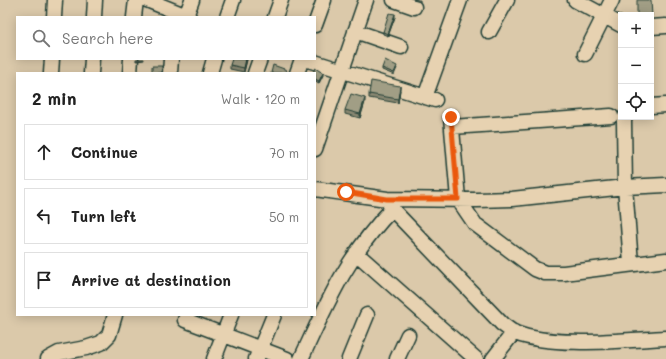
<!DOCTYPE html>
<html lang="en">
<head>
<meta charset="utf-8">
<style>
  :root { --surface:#fff; --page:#f6f6f6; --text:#222; --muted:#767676; --line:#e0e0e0 }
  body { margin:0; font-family:Mali,sans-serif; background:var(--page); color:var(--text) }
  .controls { position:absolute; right:12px; top:12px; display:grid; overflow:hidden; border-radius:0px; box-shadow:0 2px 10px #0003 }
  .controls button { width:36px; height:36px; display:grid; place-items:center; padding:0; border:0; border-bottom:1px solid var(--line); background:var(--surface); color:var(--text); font:20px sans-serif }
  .stop { position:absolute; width:12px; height:12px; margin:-9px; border:3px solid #ea580c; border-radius:50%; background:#fff }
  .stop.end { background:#ea580c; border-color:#fff; box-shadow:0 1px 4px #0008 }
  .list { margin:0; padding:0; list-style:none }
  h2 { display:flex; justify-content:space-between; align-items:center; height:52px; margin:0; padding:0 16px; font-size:17px }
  h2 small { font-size:13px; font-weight:400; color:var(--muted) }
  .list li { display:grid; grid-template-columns:26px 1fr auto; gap:12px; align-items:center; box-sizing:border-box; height:56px; margin:0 8px 8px; padding:0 8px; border:1px solid var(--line); border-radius:0px }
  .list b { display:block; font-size:15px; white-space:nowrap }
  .list em { font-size:13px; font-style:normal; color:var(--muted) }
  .icon { flex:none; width:22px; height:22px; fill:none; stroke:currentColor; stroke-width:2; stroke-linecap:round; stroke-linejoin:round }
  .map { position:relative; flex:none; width:666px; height:359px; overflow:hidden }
  .search { position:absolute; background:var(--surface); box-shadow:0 2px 10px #0003; left:16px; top:16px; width:300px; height:44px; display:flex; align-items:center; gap:10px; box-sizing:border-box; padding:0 14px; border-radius:0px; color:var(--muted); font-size:15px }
  .panel { position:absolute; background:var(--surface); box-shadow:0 2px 10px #0003; left:16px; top:72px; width:300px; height:244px; border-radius:0px }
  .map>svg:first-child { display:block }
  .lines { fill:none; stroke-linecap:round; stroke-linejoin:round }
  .minor-casing { stroke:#1f3d34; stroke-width:17 }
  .minor { stroke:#e7d2b1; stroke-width:14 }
  .wall { fill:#8a8872; stroke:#1f3d34 }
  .shaded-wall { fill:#716f5d; stroke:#1f3d34 }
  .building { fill:#a19e85; stroke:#1f3d34 }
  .route { stroke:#ea580c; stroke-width:5 }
</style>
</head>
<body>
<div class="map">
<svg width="666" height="359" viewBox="0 0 666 359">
  <rect width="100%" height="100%" fill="#dbc9aa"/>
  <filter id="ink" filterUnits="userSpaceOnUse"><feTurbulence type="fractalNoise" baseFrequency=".025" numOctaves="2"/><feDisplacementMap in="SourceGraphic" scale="8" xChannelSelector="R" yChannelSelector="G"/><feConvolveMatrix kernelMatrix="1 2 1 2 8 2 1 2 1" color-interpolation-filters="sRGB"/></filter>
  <g filter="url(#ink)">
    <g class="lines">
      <defs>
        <path id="minor" d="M147 0 189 17
          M394 0 414 7
          M575 0 621 25
          M186 16 192 0
          M54 17 55 0
          M94 17 95 0
          M134 17 136 0
          M227 17 233 0
          M275 17 281 0
          M315 25 324 0
          M651 27 666 26
          M355 31 401 47
          M489 32 507 0
          M585 54 612 0
          M305 59 435 100
          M51 73 52 59
          M91 73 92 59
          M130 73 131 59
          M170 73 171 59
          M210 73 214 59
          M255 73 260 59
          M297 73 302 59
          M425 97 460 0
          M651 106 666 105
          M451 117 458 199 475 224 535 269 545 273H564L666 260
          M625 117 624 121 625 187 631 263
          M452 127 611 116
          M315 149 366 0
          M315 189 387 199 477 200 512 199 625 187 666 185
          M387 199 392 209 502 324C506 327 511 331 515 333 554 348 623 340 666 338
          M356 253 476 359
          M187 315 185 320 287 359
          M48 359 59 353 86 348 101 343 109 335 115 315
          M214 359 231 315
          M256 359 274 315
          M301 359C328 301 347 256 392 209
          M349 359 367 315
          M397 359 408 335
          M493 359 514 332"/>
      </defs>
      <use href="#minor" class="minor-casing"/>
      <use href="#minor" class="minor"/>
    </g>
    <path class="wall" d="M413 0H420V2Z
      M395 17 388 36 383 34V32Z
      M247 59 244 72 230 69V65Z
      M382 68H397L394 75 382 70Z
      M315 73 323 75 319 83 315 81Z
      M400 90 398 103 369 98V94Z
      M365 102 360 118 345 114V110Z"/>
    <path class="shaded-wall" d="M395 14V17L388 36V34Z
      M136 59H144V60L136 61Z
      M246 59H247V60L244 72V68Z
      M323 73V75L319 83V81Z
      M400 86V90L398 103V99Z
      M365 98V102L360 118V114Z"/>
    <path class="building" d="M637 0H651L652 16 637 15Z
      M389 13 395 14 388 34 383 32Z
      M232 59H246L244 68 230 65Z
      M385 60 397 66 394 73 382 68Z
      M273 65 287 70 285 73H271Z
      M152 66H162V73H152Z
      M315 68 323 73 319 81 315 79V73H313Z
      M371 81 400 86 398 99 369 94Z
      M351 94 365 98 360 114 345 110Z"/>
  </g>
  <g class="lines" filter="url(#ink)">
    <path class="route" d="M346 192 387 199H458L451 117"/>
  </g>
</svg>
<div class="controls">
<button>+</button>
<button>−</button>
<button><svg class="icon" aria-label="locate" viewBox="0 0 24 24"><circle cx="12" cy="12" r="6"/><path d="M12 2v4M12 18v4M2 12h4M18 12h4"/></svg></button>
</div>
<div class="stop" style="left:346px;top:192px"></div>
<div class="stop end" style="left:451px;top:117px"></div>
<div class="search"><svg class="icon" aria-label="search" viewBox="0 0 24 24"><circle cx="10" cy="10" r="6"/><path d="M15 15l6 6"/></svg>Search here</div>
<section class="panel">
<h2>2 min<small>Walk · 120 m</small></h2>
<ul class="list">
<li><svg class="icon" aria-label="ahead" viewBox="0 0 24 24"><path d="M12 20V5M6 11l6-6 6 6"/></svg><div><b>Continue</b></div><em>70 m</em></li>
<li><svg class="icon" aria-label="left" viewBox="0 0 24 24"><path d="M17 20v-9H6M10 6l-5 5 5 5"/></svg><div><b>Turn left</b></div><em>50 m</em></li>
<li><svg class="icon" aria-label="arrive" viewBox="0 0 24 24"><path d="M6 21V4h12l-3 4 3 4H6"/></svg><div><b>Arrive at destination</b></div></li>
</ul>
</section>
</div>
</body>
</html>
